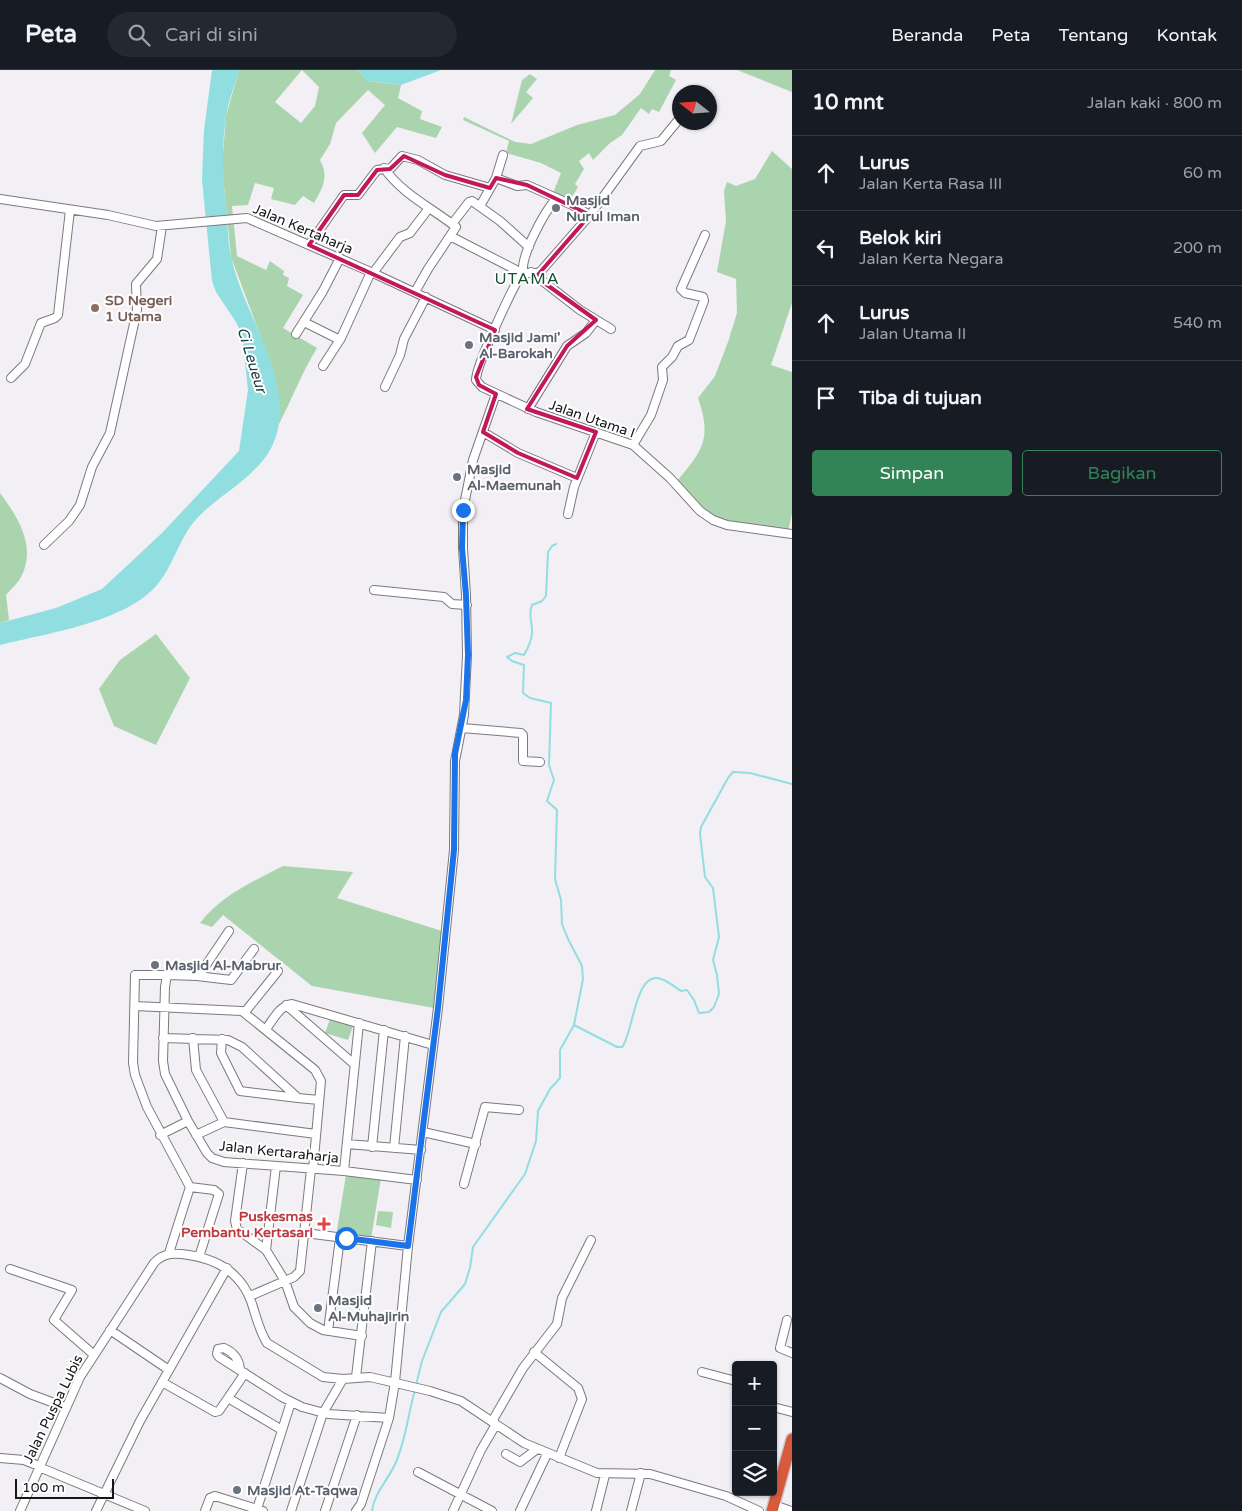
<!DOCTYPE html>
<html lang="id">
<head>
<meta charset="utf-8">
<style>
  :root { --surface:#171b24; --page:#242831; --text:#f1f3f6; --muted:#9ea1a6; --line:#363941; --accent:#328456 }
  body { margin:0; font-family:"Varela Round",sans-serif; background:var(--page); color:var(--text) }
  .controls { position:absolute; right:15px; bottom:15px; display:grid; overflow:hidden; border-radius:5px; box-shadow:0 1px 4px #0004 }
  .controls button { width:45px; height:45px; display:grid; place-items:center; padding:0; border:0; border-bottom:1px solid var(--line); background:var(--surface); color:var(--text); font:25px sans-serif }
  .compass { position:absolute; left:672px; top:15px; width:45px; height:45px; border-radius:50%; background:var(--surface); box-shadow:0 1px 4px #0004; rotate:287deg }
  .scale { position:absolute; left:15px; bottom:12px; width:99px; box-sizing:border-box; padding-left:5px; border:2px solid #161517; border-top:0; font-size:14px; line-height:18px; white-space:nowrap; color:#161517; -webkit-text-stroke:4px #fff; paint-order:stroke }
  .stop { position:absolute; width:15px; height:15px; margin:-11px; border:4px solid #1a73e8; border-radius:50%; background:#fff }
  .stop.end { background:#1a73e8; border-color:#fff; box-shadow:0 1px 5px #0008 }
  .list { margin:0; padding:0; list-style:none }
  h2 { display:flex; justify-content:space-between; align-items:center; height:65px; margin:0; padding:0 20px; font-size:21px }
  h2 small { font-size:16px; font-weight:400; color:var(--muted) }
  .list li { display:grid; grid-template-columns:32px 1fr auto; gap:15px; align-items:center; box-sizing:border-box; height:75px; padding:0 20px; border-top:1px solid var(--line) }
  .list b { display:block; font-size:19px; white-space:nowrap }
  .list p { margin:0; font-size:16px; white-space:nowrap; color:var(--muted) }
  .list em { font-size:16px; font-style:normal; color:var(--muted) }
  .actions { display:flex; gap:10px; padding:15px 20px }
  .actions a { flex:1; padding:11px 0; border:1px solid var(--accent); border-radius:5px; text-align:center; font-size:18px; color:var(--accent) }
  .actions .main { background:var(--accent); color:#fff }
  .icon { flex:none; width:28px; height:28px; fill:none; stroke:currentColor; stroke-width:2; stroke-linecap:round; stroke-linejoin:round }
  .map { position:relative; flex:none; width:792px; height:1441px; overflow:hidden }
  header { display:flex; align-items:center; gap:30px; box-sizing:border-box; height:70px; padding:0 25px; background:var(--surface); border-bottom:1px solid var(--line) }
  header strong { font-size:24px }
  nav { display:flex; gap:28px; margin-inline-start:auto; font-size:18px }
  .search { width:350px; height:45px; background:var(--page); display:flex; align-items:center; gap:12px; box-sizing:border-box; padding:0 18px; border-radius:28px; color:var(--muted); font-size:19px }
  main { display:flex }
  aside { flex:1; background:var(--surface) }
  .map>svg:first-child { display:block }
  .green { fill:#aad4ae; fill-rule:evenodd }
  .water { fill:#91dee1 }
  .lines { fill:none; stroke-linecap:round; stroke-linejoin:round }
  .stream { stroke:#91dee1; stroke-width:2 }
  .minor-casing { stroke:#7c797e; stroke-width:10 }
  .highway-casing { stroke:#ccc; stroke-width:14 }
  .minor { stroke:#fff; stroke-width:8 }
  .highway { stroke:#d75a3e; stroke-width:11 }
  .route { stroke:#1a73e8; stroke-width:6 }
  .marked { fill:none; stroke:#c2185b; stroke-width:4; stroke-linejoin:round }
  .worship-dot { fill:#6b7280; stroke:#fff; stroke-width:2 }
  .education-dot { fill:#8d6e63; stroke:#fff; stroke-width:2 }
  .health-dot { fill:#e0444e; stroke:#fff; stroke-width:2 }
  .labels { text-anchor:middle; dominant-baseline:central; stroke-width:4; stroke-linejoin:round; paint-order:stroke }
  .worship-label { font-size:14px; font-weight:bold; fill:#5b616d; stroke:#fff; text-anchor:start }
  .street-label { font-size:14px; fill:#161517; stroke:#fff }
  .education-label { font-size:14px; font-weight:bold; fill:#785e54; stroke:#fff; text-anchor:start }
  .health-label { font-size:14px; font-weight:bold; fill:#be3a42; stroke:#fff; text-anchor:end }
  .water-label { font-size:15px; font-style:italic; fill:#1a4041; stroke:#fff }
  .quarter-label { font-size:16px; letter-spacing:1px; fill:#144f2f; stroke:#fff }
</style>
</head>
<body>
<header>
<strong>Peta</strong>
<div class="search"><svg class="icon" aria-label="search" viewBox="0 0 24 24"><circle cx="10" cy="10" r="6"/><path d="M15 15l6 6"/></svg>Cari di sini</div>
<nav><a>Beranda</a><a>Peta</a><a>Tentang</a><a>Kontak</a></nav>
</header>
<main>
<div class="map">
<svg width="792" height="1441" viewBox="0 0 792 1441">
  <rect width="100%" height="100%" fill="#f2eff5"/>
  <path class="green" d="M239 0H358L367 11 401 15 398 28 422 41 420 49 442 57 436 68 397 57 375 83 362 63 385 35 368 20 336 53 330 74 320 90C329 106 323 118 314 133L303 126 295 135 271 129 274 118 255 113 248 135 232 136 237 186 266 200 270 191 284 201 283 205 289 208 287 216 303 225 283 258 317 278C302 302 292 329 279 354L278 320 269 289 231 187 222 95 226 46ZM302 0 319 17 315 36 301 53 275 32Z
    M655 0H671L669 6 676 10 659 42 652 39 649 44 641 38 622 65 610 73 593 90 589 83 579 91 584 99 575 114 578 117 569 132 553 123 561 103 541 93 506 83 509 71 463 50 464 47 515 72 531 74 577 55 615 45 640 24Z
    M737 0H792V22Z
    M530 4 537 9 526 22 533 28 511 54 522 10Z
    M772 81 792 99V233L771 295 792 302V444L788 461 721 449 703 439 677 411C703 380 712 368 698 328L715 306 728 272 737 243 736 209 717 202 726 151 724 121 727 112 736 116 755 109Z
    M0 423C18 447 37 477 21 507 18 513 11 519 6 525L9 550 0 553Z
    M156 564 190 608 156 675 114 656 99 619 120 590Z
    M283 796 353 802 337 828 442 861 434 938 312 916 223 845 212 857 200 853C222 825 252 812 283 796Z
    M330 949 353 956 348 970 325 963Z
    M346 1105 381 1108 371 1169 336 1166Z
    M378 1141 393 1142 391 1158 376 1155Z"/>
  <path class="water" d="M212 0H239C235 15 228 31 226 47 221 80 223 112 227 145 228 160 228 176 232 190 244 246 299 315 273 374 258 408 216 425 193 453 179 470 173 496 157 515 124 553 47 563 0 575V553L56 538 102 519 162 463 239 381 248 320 242 265 236 252 216 222 212 211 202 110 204 60Z
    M358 0H441L401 15 367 11Z"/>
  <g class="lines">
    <path class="stream" d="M574 955 617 977H622C633 965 635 899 661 909 668 911 675 917 681 921L687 920 694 930 699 943 709 942 714 937 719 924 717 905 713 890 719 867 713 818 705 807 700 764 701 757 728 708 733 702 750 703 792 714
      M416 1315 422 1291 441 1242 465 1214 470 1198 473 1177 525 1104 536 1071 538 1041 550 1019 560 1008V980L574 955 583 909 582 896 568 869 562 854 561 830 555 809 557 740 547 731 554 710 549 695 551 633 530 628 523 623 524 595 512 591 507 587 515 583 524 585C528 578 533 569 532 560 532 551 528 544 532 535L542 531 546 526 548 482 552 476 556 474
      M372 1441C374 1423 389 1409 396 1392 406 1369 408 1344 415 1320"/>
    <defs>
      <path id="minor" d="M680 48 661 71 640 76 590 145 541 201 537 203H522C512 219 476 295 476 310L482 317 536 342 633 375 670 408 700 441 713 450 727 455 792 464
        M384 98C402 124 432 138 456 157L428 199 415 222
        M496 108 517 116 527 115 572 135 590 145
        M0 129 108 145 156 156 247 148 373 203 495 260
        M480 136 496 108 503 85
        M452 154 469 132 472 131 500 151 529 177
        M450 166 522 203
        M309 175 344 125H358L377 100 391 98 402 86 418 90 445 105 490 118
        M523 202C521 185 544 142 556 129
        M531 202 580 240 611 259
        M373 203 400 167 410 163 429 138
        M304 252 340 270
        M296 264 323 221 340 188
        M323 296 341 268 371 202
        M11 308 25 294 41 253 55 248 58 245 70 140
        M385 317 400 285 404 269 426 227
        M528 339 567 276 586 263 596 250
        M483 362 518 383 577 408
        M633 375 651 345 663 310 662 297 672 287 678 276 689 270 704 231 703 227 685 223 681 219 705 165
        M568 444 574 417 596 362
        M44 475 69 451 80 435 92 397 110 363 137 240 136 214 157 189 162 156
        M374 520 444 527 452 534 467 535
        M462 658 521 663 523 665V691L540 692
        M229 861 200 904 197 906 167 905 165 917 163 991 165 1004 188 1051 207 1083 212 1088 224 1092 344 1101 417 1110
        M167 905H135L133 993 135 1005 147 1037 190 1117 169 1183
        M197 906 231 910 254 879
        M286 935 354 994
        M135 936 242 941 315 1000 321 1011 313 1099
        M245 942 278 901
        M266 959C273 950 280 935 292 934L433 975
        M163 968 228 970 242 977 298 1028 319 1030
        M193 968 196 1000 224 1052 316 1064
        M222 969 221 983 240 1021 298 1028
        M423 1062 476 1074
        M160 1065 188 1051
        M196 1065 224 1052
        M347 1074 421 1080
        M372 1077 384 960
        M394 1078 405 966
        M243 1093 235 1151 237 1159 266 1180 285 1211 294 1237 310 1253 323 1260 362 1266
        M344 1101 359 953
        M464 1114 485 1037 519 1040
        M190 1117 214 1120 219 1124 199 1187
        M305 1163 408 1176
        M266 1180 276 1096
        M10 1199 72 1220 54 1250 93 1284
        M250 1226 294 1207 300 1201 311 1099
        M787 1250 780 1278 792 1283
        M110 1260 169 1300
        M328 1261 340 1168
        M534 1282 578 1318 582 1329 559 1388
        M240 1299C239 1289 233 1282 224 1278L218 1279 217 1284 219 1287 282 1327 302 1337 328 1344 389 1348
        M702 1302 736 1311
        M245 1303 228 1328 282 1360
        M356 1307 372 1171
        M0 1308 30 1324 65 1337
        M162 1312 215 1342 219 1341 228 1328
        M773 1337 792 1342
        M494 1354V1348L523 1298 557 1254 562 1228 591 1170
        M506 1384 520 1392 537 1379
        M0 1388 24 1390 39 1396
        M39 1397 145 1441
        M418 1402 492 1441
        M774 1435 791 1441
        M257 1439 291 1332
        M20 1441 80 1307 154 1193C164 1182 175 1183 189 1185 221 1190 244 1206 253 1237 257 1250 260 1262 267 1273L323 1307 343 1309 370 1307 430 1321 461 1331 524 1373 597 1403 650 1404 726 1426 759 1441
        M96 1441 140 1351 227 1198
        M205 1441 210 1428 215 1426 263 1441
        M291 1441 323 1343 343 1309
        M325 1441 357 1345
        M356 1441 361 1434 389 1348 395 1312 408 1176 438 938 454 780 455 691 464 645 467 585 466 525 463 478V440L473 390 496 324
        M453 1441 481 1380 495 1356
        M520 1441 547 1384
        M596 1441 605 1405
        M631 1441 641 1403"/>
      <path id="highway" d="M772 1441 792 1369"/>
    </defs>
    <use href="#minor" class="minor-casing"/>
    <use href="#highway" class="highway-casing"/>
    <use href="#minor" class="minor"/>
    <use href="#highway" class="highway"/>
  </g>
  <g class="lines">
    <path class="route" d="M346 1168 408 1176 438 938 454 780 455 684 466 630 468 585 466 525 462 478 463 440"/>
  </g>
  <path class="marked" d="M404 86 445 105 490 118 496 108 527 115 590 145 536 207 596 250 567 276 527 339 596 362 577 408 518 383 483 362 496 324 479 315 476 307 495 260 309 175 344 125H358L377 100 390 99Z"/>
  <g class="worship-dot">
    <circle cx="556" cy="138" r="5"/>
    <circle cx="469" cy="275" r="5"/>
    <circle cx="457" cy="407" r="5"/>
    <circle cx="155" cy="895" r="5"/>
    <circle cx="318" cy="1238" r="5"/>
    <circle cx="237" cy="1420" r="5"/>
  </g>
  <circle class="education-dot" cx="95" cy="238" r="5"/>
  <path class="health-dot" d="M321.5 1146.5h5v5h5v5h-5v5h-5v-5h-5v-5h5z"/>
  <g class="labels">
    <g class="worship-label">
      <text x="566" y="130">Masjid<tspan x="566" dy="16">Nurul Iman</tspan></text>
      <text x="479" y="267">Masjid Jami'<tspan x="479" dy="16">Al-Barokah</tspan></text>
      <text x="467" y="399">Masjid<tspan x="467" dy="16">Al-Maemunah</tspan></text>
      <text x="165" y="895">Masjid Al-Mabrur</text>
      <text x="328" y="1230">Masjid<tspan x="328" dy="16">Al-Muhajirin</tspan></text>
      <text x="247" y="1420">Masjid At-Taqwa</text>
    </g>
    <g class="street-label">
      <text transform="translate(303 159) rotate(23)">Jalan Kertaharja</text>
      <text transform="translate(592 349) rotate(19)">Jalan Utama I</text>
      <text transform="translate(279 1082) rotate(6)">Jalan Kertaraharja</text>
      <text transform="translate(53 1339) rotate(-64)">Jalan Puspa Lubis</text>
    </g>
    <g class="education-label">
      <text x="105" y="230">SD Negeri<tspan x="105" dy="16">1 Utama</tspan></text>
    </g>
    <g class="health-label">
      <text x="313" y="1146">Puskesmas<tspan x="313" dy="16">Pembantu Kertasari</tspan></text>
    </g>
    <g class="water-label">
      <text transform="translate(252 290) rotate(73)">Ci Leueur</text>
    </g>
    <g class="quarter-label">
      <text x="527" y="209">UTAMA</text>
    </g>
  </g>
</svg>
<div class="controls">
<button>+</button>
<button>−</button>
<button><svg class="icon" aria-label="layers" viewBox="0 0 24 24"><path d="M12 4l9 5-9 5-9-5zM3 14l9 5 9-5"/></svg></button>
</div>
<svg class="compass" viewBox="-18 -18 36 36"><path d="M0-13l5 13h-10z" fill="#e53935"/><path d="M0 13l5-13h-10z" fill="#9ea1a6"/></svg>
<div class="scale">100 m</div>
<div class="stop" style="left:346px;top:1168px"></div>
<div class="stop end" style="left:463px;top:440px"></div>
</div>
<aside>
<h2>10 mnt<small>Jalan kaki · 800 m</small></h2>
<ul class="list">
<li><svg class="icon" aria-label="ahead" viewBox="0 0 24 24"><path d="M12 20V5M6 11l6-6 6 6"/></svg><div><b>Lurus</b><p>Jalan Kerta Rasa III</p></div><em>60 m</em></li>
<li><svg class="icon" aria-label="left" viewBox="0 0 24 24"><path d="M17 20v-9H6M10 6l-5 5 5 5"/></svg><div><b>Belok kiri</b><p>Jalan Kerta Negara</p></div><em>200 m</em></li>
<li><svg class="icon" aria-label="ahead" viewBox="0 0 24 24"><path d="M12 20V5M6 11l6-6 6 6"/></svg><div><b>Lurus</b><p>Jalan Utama II</p></div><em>540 m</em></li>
<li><svg class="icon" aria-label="arrive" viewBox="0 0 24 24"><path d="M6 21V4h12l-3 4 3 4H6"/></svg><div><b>Tiba di tujuan</b></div></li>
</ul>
<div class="actions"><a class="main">Simpan</a><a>Bagikan</a></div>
</aside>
</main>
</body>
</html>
